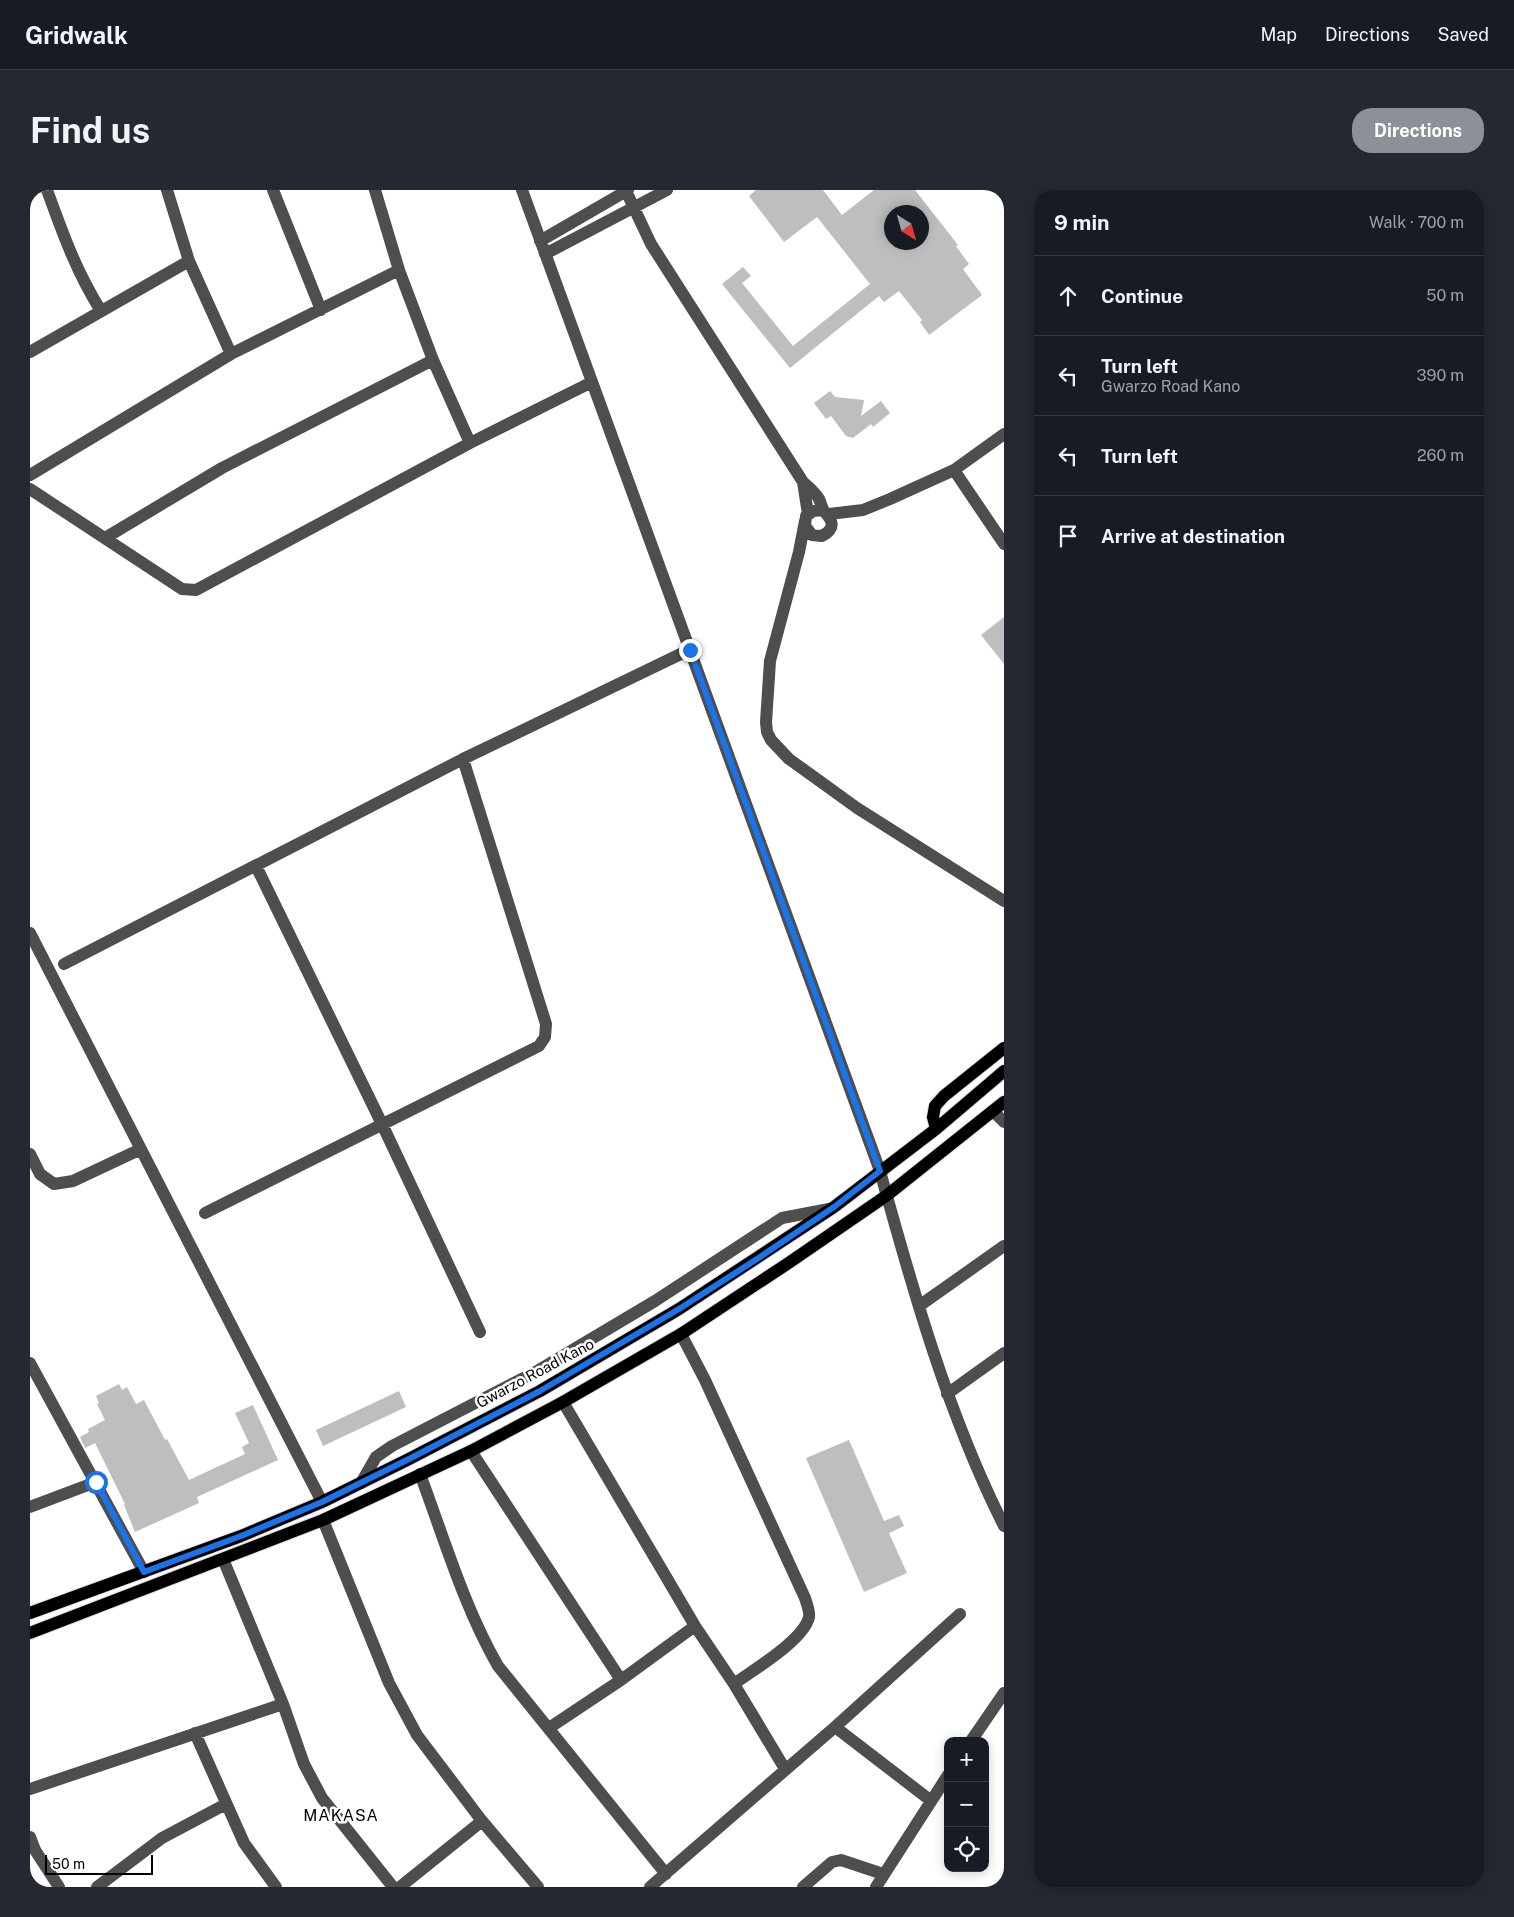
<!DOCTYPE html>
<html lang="en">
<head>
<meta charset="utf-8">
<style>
  :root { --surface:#171b24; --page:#242831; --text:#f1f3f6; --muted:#9ea1a6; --line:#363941; --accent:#8c9099 }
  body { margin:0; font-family:"Public Sans",sans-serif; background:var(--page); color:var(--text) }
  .controls { position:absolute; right:15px; bottom:15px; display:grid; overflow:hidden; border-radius:10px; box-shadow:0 2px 12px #0003 }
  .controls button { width:45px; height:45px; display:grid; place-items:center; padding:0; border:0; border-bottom:1px solid var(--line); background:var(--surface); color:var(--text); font:25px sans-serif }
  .compass { position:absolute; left:854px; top:15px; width:45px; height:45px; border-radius:50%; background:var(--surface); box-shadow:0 2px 12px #0003; rotate:143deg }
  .scale { position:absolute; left:15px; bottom:12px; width:108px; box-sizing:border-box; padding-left:5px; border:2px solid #000; border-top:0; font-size:14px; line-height:18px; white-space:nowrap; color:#000; -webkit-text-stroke:4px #fff; paint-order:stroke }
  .stop { position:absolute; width:15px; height:15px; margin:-11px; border:4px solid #1a73e8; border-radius:50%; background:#fff }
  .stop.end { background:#1a73e8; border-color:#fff; box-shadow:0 1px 5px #0008 }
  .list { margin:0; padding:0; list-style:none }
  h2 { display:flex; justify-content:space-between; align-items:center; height:65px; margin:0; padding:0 20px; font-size:21px }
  h2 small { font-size:16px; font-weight:400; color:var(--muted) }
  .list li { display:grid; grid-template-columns:32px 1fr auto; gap:15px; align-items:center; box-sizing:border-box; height:80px; padding:0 20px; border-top:1px solid var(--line) }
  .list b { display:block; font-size:19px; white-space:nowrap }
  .list p { margin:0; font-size:16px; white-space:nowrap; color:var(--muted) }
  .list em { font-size:16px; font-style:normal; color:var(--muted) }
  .icon { flex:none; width:28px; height:28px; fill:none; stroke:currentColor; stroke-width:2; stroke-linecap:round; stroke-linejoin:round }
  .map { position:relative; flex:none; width:974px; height:1697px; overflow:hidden; border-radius:20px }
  header { display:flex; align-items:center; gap:30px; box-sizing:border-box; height:70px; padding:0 25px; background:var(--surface); border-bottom:1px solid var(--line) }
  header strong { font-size:24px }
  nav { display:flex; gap:28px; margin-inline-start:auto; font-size:18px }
  .intro { display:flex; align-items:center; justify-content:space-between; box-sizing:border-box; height:120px; padding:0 30px }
  h1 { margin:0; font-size:35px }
  .button { padding:12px 22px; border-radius:20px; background:var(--accent); color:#fff; font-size:18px; font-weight:700 }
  main { display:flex; gap:30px; padding:0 30px }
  aside { flex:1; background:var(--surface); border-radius:20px; box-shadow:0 2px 12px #0003 }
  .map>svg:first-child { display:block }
  .building { fill:#bebebe; fill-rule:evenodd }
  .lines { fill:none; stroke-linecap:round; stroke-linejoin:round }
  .major-casing { stroke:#dbdbdb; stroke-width:14 }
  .minor { stroke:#4e4e4e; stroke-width:12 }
  .major { stroke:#000; stroke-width:12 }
  .route { stroke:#1a73e8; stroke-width:6 }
  .labels { text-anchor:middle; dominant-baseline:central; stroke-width:5; stroke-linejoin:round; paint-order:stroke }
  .street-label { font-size:15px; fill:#000; stroke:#fff }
  .neighbourhood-label { font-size:16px; letter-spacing:1px; fill:#000; stroke:#fff }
</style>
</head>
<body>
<header>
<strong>Gridwalk</strong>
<nav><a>Map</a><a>Directions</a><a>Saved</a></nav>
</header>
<div class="intro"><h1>Find us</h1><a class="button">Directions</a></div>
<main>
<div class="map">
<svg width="974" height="1697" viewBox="0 0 974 1697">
  <rect width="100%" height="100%" fill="#fff"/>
  <path class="building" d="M726 0H793L812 25 844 0H885L928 55 926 56 939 74 933 79 952 105 899 145 890 132 892 130 869 101 854 112 849 106 760 178 692 94 713 77 721 86 712 93 763 156 840 94 787 27 754 52 719 6ZM862 22H892V52H862Z
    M800 201 805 207 834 210 831 226 851 211 860 223 843 237 841 234 823 248 816 246 801 226 796 229 784 213Z
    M974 427V474L951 445Z
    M89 1194 92 1200 97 1197 106 1214 114 1210 135 1250 137 1249 159 1290 215 1264 212 1257 219 1253 205 1223 223 1215 248 1270 167 1307 169 1313 105 1342 94 1315 95 1314 65 1253 55 1258 50 1247 59 1242 58 1239 75 1230 67 1214 69 1213 66 1206Z
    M369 1201 376 1217 293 1256 286 1240Z
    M819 1250 854 1331 869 1325 874 1336 859 1343 877 1383 834 1402 776 1268Z"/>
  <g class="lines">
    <defs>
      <path id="major" d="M906 939 903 927 905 916 914 906 974 858
        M0 1423 211 1346 292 1312 379 1269 510 1201 649 1119 804 1017 906 939 974 881
        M0 1443 293 1330 441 1261 533 1212 651 1144 760 1072 856 1006 974 912"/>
    </defs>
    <use href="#major" class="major-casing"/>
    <path class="minor" d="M17 0C33 44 46 81 71 121
      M137 0 159 71 201 164
      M243 0 291 120
      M345 0 369 80 403 170 440 253
      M492 0 850 981C883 1101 918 1225 974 1336
      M596 1 621 54 773 292C779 297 785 302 789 309 791 313 792 318 794 321 802 330 807 338 792 346L782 345 775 336 776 326 783 321 793 320
      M510 51 598 0
      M515 64 637 0
      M0 162 159 71
      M924 280 974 354
      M0 285 201 164 369 80
      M773 292 778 324
      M0 299 152 399 166 400 440 253 562 192
      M799 324 833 320 860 309 924 280 974 244
      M775 331 769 362 740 471 736 532 737 542 741 550 759 569 827 618 974 711
      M75 348 192 278 403 170
      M226 676 352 934 450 1142
      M0 743 292 1312
      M34 774 433 569 659 460
      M963 921 974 932
      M0 964 10 984 24 994 43 991 111 959
      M175 1023 509 856 515 847 516 834 433 569
      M889 1116 974 1056
      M651 1144 675 1190 775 1408C777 1414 780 1422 779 1427 774 1450 723 1480 704 1494
      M0 1173 114 1382
      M917 1204 974 1163
      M533 1212 665 1436 704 1494 755 1579
      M441 1261 591 1490
      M390 1284C414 1348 434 1417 468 1476L636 1684
      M331 1293 346 1267 362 1256 509 1180 625 1111 752 1028 799 1019
      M0 1317 66 1292
      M293 1330 359 1493 387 1545 452 1631 508 1697
      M193 1369 253 1514 274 1574 292 1608 363 1697
      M805 1537 900 1610
      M519 1538 591 1490 665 1436
      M165 1543 214 1653 246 1697
      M941 1551 974 1503
      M0 1599 253 1514
      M0 1647 5 1660 29 1697
      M67 1697 132 1648 196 1614
      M370 1697 452 1631
      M620 1697 805 1537 930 1424
      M773 1697 802 1672 811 1670 853 1684
      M846 1697 918 1585"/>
    <use href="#major" class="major"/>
  </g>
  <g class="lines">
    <path class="route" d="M66 1292 114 1382 211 1346 292 1312 379 1269 510 1201 649 1119 727 1069 804 1017 850 981 660 460"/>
  </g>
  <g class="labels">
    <g class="street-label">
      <text transform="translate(505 1183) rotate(-28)">Gwarzo Road Kano</text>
    </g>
    <g class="neighbourhood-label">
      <text x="311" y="1625">MAKASA</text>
    </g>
  </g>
</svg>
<div class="controls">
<button>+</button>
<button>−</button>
<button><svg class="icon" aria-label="locate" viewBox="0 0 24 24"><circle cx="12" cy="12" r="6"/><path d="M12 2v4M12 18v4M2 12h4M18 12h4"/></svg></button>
</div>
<svg class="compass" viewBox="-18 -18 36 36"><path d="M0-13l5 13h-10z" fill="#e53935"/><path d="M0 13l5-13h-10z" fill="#9ea1a6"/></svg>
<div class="scale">50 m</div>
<div class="stop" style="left:66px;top:1292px"></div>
<div class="stop end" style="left:660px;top:460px"></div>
</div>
<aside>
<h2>9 min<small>Walk · 700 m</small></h2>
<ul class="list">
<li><svg class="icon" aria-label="ahead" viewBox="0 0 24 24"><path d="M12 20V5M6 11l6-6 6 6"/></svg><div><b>Continue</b></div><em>50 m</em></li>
<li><svg class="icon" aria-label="left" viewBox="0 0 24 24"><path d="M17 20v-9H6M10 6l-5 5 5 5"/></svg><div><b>Turn left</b><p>Gwarzo Road Kano</p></div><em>390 m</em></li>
<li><svg class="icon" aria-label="left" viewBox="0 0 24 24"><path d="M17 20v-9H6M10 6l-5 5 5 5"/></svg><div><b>Turn left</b></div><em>260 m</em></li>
<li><svg class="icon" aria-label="arrive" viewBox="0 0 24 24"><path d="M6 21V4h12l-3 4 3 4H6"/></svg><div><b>Arrive at destination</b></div></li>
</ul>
</aside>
</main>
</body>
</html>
